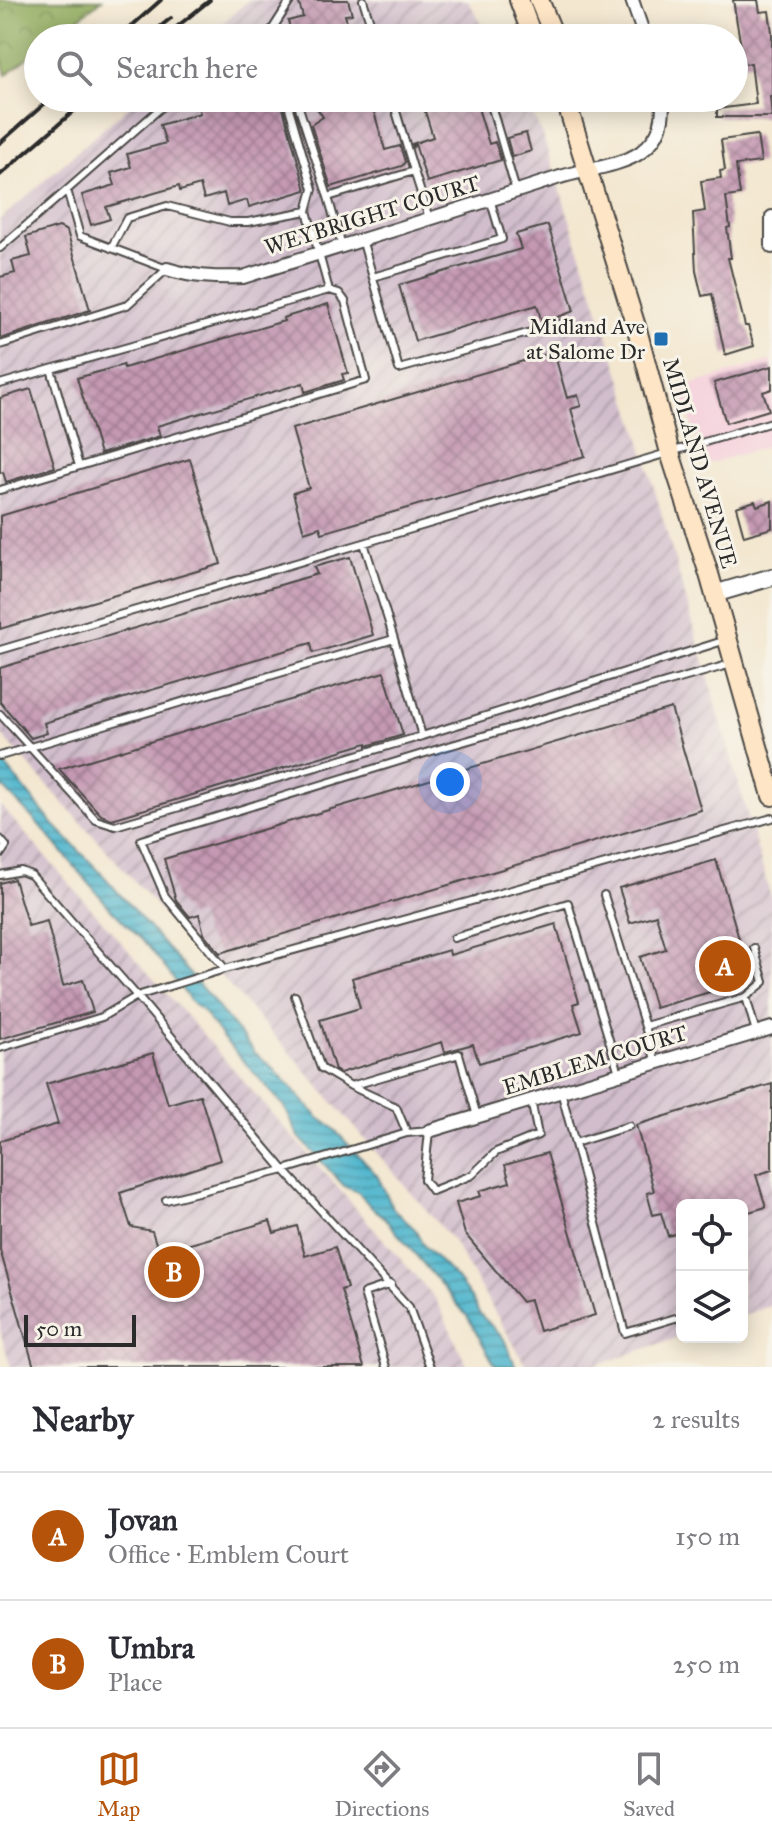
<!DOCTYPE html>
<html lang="en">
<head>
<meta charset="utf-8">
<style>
  :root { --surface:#fff; --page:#f7f7f7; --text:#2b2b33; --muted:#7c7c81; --line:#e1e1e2; --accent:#b45309 }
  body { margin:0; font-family:"IM FELL Great Primer",serif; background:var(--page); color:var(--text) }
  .controls { position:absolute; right:24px; bottom:24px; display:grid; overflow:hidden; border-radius:12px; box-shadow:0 4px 20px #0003 }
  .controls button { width:72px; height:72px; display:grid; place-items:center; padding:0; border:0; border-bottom:2px solid var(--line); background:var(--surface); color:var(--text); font:40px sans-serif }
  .scale { position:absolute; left:24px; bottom:20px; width:112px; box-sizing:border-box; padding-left:8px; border:4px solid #2b2b2b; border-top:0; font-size:22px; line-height:28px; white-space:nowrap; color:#2b2b2b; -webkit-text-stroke:6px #f7f3e8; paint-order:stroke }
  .you { position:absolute; left:450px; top:782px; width:28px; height:28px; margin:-20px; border:6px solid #fff; border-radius:50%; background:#1a73e8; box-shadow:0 0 0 12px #1a73e833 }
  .badge { display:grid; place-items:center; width:52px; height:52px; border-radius:50%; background:var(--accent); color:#fff; font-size:26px; font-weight:700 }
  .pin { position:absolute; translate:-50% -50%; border:4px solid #fff; box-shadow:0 2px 8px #0006 }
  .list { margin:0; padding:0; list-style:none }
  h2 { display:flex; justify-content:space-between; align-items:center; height:104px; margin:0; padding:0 32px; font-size:34px }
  h2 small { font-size:26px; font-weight:400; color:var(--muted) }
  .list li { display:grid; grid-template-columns:52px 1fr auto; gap:24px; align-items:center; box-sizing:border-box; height:128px; padding:0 32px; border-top:2px solid var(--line) }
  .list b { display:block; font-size:30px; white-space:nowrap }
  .list p { margin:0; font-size:26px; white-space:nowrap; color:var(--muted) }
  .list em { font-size:26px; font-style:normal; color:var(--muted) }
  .icon { flex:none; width:44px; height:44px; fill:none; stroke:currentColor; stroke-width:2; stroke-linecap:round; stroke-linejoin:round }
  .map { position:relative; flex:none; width:772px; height:1367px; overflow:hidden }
  .search { position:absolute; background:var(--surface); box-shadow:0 4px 20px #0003; left:24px; right:24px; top:24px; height:88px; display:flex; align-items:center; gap:20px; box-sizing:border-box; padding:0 28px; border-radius:44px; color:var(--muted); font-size:30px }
  .sheet { height:360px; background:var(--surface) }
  nav { display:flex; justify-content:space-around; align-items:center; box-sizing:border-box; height:112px; border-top:2px solid var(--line); background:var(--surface); font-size:22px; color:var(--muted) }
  nav a { display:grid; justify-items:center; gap:4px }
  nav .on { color:var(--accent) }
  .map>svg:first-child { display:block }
  .built { fill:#f5cfdc }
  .industrial { fill:url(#industrial-furrows) }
  .forest { fill:url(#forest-crowns); stroke:#5d6a44; stroke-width:2 }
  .water { fill:url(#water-rules); stroke:#3d707c; stroke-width:2 }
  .building { fill:url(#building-cross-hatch) }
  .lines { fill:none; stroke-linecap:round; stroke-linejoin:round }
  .service-casing { stroke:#494744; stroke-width:10 }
  .minor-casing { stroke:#494744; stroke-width:16 }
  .tertiary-casing { stroke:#494744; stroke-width:20 }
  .secondary-casing { stroke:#494744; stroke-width:22 }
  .service { stroke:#fff; stroke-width:6 }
  .minor { stroke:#fff; stroke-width:12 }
  .tertiary { stroke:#fff; stroke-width:16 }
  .secondary { stroke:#fee5c5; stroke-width:18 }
  .rail { stroke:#2b2b2b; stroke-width:4 }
  .poi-dot { fill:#1f6fb2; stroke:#f7f3e8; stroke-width:3 }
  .labels { text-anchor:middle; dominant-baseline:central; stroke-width:6; stroke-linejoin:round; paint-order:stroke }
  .street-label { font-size:22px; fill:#2b2b2b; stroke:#f7f3e8 }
  .poi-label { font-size:22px; fill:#2b2b2b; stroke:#f7f3e8; text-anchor:end }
</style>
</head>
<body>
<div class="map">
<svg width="772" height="1367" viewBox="0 0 772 1367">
  <defs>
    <pattern id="industrial-furrows" width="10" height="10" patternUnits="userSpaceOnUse" patternTransform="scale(2)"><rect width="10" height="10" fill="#d1bdcc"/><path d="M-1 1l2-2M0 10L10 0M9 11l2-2" fill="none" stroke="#aa9aa6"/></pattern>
    <pattern id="forest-crowns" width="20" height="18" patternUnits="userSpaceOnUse" patternTransform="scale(2)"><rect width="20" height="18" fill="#8faa5c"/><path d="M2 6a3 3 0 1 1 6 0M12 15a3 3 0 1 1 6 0" fill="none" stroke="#758b4c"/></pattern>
    <pattern id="water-rules" width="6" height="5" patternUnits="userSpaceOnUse" patternTransform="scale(2)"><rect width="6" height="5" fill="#4fb6cd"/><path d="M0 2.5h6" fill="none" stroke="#4294a7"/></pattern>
    <pattern id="building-cross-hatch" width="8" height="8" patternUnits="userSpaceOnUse" patternTransform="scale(2)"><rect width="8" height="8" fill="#c599b3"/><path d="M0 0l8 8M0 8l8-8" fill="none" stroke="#a07d92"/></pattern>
  </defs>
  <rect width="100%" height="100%" fill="#f7f3e8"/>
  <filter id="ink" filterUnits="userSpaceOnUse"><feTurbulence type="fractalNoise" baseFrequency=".0125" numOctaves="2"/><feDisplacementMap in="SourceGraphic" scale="16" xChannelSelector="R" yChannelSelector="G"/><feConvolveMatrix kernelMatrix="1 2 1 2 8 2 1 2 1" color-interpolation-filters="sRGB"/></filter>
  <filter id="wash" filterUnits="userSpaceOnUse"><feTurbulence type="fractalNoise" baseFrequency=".006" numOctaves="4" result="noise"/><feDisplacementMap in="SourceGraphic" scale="32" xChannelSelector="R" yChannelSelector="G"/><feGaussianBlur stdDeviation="1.8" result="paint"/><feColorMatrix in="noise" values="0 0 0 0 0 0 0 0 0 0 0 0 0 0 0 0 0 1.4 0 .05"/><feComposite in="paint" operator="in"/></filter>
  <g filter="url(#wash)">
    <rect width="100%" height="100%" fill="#f3e7d0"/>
    <path class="built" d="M772 360V445L704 465 681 388Z"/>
    <path class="industrial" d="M249 0H468L489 38H206Z
      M138 98H523L541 131 635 421 772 901V1305L742 1316V1205H682V1336L592 1367H527L453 1241 293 1056 0 733V220Z
      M0 805 435 1298 468 1367H11L0 1331Z"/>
    <path class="forest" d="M0 0H102L53 38H38V50L6 75 0 52Z"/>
    <path class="water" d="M0 759 52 823 102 874 207 994 255 1053 272 1067 319 1118 331 1126 377 1175 394 1210 415 1229 424 1246 456 1278 471 1298 479 1313 504 1339 516 1367H496L467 1316 443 1287 382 1215 372 1208 358 1192 345 1187 299 1137 284 1106 222 1037 202 1010 194 1005 148 946 110 908 43 829 0 784Z"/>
    <g id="blocks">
      <path class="building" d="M298 0H348L352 14 345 15 352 38H293L288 21 303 17Z
        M733 0H758L760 12 769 11 772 32V97H770L772 117H717V109L756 104 751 63 744 64Z
        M195 98H280L306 190 249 207 247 200 227 206 224 193 204 199 200 185 180 191 179 186 106 207 110 219 91 225 82 195 115 185 111 173 131 167 127 154 166 143 160 125 200 113Z
        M310 98H370L385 150 400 146 405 162 402 166 331 187 311 125 323 117Z
        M446 98H475L489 144 495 142 501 160 427 182 415 144 413 147 412 144 433 137 423 105Z
        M526 133 531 151 512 157 507 138Z
        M757 135 761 162 736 165 740 195 726 197 730 227 727 228 731 258H728L745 326H748L754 346 725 355 712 294 702 296 696 271 693 213 705 211 701 181 721 178 720 171 725 170 721 140Z
        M548 225 574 311 542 323 537 305 415 341 399 285 521 249 516 234Z
        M59 227 67 231 90 310 0 339V277L15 273 12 261 31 256 26 237Z
        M328 304 348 373 342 374 344 380 305 392 303 383 157 426 160 436 100 454 77 378 123 365 124 368 284 321 283 318Z
        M554 352 567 398 578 395 581 406 571 409 585 456 322 533 320 527 304 532 293 493 309 488 292 429Z
        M772 366V389L763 392 769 410 726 423 714 383Z
        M31 389 55 467 6 482 3 472 0 473V398Z
        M190 459 221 564 0 629V516Z
        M755 501 757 506 772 501V528L744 536 736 507Z
        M350 557 373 635 313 653 311 643 104 704 44 723 47 733 31 738 0 702V668L317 574 314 567Z
        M384 672 403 735 367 746V743L112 819 101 815 59 769Z
        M671 708 701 810 220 953 204 934 199 914 190 917 176 900 164 859Z
        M716 860 751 980 655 1008 640 957 666 949 656 915 630 923 619 888Z
        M14 879 28 926 47 921 63 986 83 980 93 1012 0 1039V883Z
        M556 924 579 1002 573 1004 582 1032 479 1063 473 1044 445 1052 442 1042 340 1073 335 1070 320 1020 360 1008 352 978 449 950 450 955Z
        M153 1053 168 1104 200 1095 220 1160 120 1193 131 1227 152 1231 159 1253 270 1221 274 1233 297 1226 305 1256 335 1247 347 1288 341 1290 364 1367H34L0 1250V1141L58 1124 46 1084Z
        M772 1084V1170L756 1175 766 1207 742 1214V1205H682V1232L668 1236 661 1213 653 1215 647 1193 654 1191 636 1125Z
        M547 1153 595 1315 539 1331 530 1300 522 1302 465 1234 456 1203 481 1196 479 1191 510 1182 505 1165Z"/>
    </g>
  </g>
  <g filter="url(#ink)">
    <use href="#blocks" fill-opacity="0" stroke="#494744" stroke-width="2"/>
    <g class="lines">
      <defs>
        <path id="service" d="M363 0 375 38
          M270 38 268 36 291 0
          M286 98 313 189 307 211
          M296 98 328 197
          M489 98 516 191
          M414 171 429 218
          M67 190 172 98
          M362 239 399 369 567 322
          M342 246 328 197 414 171 392 98
          M0 248 67 190 80 236 167 269 127 305 0 345
          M373 277 502 239 490 199
          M51 369 329 290
          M0 384 51 369 79 466
          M0 490 366 380 345 301 339 293 329 290 307 211 248 222H230L167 206 127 218 111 248
          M394 639 422 736 726 640
          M0 650 364 543
          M0 714 96 820 115 826 422 736
          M0 756 394 639 364 543 772 422
          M0 839 6 846 0 855
          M0 875 21 871 31 875 137 996 225 969 772 818
          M604 895 656 1062
          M454 938 568 903 619 1073
          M225 969 165 896 141 840 445 747 731 664
          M295 996 321 1068 351 1086 459 1054 477 1116
          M746 997 756 1032
          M645 1026 746 997 764 982 754 948
          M0 1048 102 1017 137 996 284 1170 409 1307 430 1367
          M351 1086 396 1107 407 1133
          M561 1091 625 1333 682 1316
          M575 1143 629 1126
          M166 1200 284 1170 407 1133 429 1131 424 1180 432 1191 472 1175 496 1152 538 1135 531 1100
          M386 1367 364 1293 391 1284"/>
        <path id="minor" d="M632 0 645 38
          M772 217V247
          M167 269C193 277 216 278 243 277 348 244 454 212 560 177 583 170 622 166 641 152 660 137 665 120 662 98
          M429 1131 772 1028"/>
        <path id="tertiary" d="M714 594 772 577"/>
        <path id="secondary" d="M519 0 533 38
          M539 0 555 38
          M565 98 638 333 670 453 709 574 772 796"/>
      </defs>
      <use href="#service" class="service-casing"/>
      <use href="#minor" class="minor-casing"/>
      <use href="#tertiary" class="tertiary-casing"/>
      <use href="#secondary" class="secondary-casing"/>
      <use href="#service" class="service"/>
      <use href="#minor" class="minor"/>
      <use href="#tertiary" class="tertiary"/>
      <use href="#secondary" class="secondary"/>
      <path class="rail" d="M118 38 161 0
        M146 38 171 18
        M163 38 210 0
        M0 143 51 98
        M0 175 89 98"/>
    </g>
  </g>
  <rect class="poi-dot" x="653" y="331" width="16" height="16" rx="4"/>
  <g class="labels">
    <g class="street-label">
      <text transform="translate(372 215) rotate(-17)">WEYBRIGHT COURT</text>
      <text transform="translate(700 463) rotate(74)">MIDLAND AVENUE</text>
      <text transform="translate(595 1060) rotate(-17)">EMBLEM COURT</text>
    </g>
    <g class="poi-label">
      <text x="645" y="326">Midland Ave<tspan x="645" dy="25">at Salome Dr</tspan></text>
    </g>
  </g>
</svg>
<div class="controls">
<button><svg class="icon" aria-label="locate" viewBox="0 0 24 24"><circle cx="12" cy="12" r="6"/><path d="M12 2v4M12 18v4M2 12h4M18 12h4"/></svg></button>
<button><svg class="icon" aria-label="layers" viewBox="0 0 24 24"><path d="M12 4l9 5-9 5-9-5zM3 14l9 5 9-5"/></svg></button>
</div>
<div class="scale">50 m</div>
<div class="you"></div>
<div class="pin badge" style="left:725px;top:966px">A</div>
<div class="pin badge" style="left:174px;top:1272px">B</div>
<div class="search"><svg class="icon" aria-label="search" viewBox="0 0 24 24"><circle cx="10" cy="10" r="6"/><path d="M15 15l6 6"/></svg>Search here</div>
</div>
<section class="sheet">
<h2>Nearby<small>2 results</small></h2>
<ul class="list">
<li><span class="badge">A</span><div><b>Jovan</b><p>Office · Emblem Court</p></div><em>150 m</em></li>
<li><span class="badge">B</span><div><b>Umbra</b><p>Place</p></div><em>250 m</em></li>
</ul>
</section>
<nav>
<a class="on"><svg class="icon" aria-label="map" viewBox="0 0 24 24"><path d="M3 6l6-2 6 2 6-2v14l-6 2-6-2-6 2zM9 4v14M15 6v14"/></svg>Map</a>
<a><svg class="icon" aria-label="directions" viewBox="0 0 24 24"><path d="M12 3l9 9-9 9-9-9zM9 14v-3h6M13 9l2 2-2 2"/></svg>Directions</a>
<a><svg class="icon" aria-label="saved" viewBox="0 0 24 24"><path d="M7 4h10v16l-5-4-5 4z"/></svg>Saved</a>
</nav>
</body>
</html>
